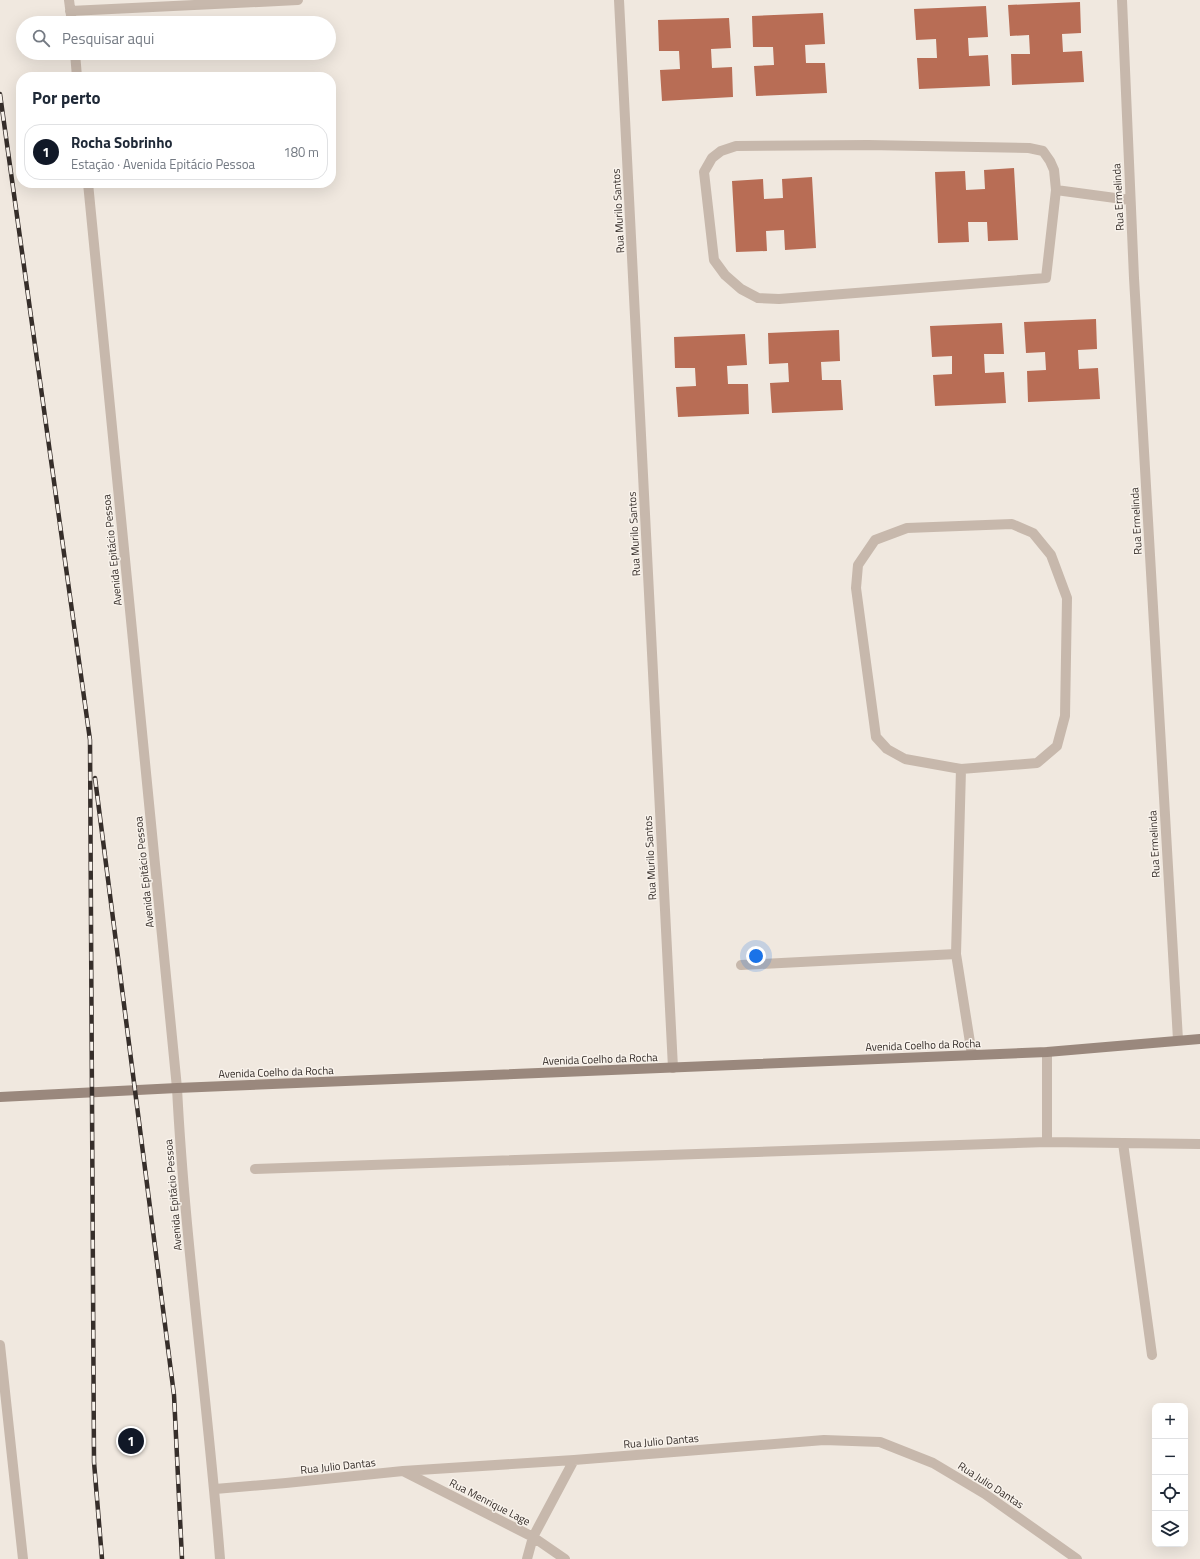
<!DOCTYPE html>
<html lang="pt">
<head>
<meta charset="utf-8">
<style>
  :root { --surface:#fff; --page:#f6f6f7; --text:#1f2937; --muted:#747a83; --line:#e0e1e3; --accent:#111827 }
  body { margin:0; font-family:"Titillium Web",sans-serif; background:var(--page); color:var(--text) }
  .controls { position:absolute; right:12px; bottom:12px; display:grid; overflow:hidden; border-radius:8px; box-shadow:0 4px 16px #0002 }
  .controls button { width:36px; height:36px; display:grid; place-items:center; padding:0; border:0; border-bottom:1px solid var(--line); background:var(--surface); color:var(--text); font:20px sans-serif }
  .you { position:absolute; left:756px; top:956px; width:14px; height:14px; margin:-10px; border:3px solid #fff; border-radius:50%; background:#1a73e8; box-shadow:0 0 0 6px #1a73e833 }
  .badge { display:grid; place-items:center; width:26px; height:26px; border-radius:50%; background:var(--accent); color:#fff; font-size:13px; font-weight:700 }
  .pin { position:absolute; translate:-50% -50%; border:2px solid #fff; box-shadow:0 1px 4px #0006 }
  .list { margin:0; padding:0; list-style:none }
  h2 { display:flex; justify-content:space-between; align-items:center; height:52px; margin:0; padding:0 16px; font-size:17px }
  h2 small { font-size:13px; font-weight:400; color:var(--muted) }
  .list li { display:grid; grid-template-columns:26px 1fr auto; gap:12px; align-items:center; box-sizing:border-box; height:56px; margin:0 8px 8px; padding:0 8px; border:1px solid var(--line); border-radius:16px }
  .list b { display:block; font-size:15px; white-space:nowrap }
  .list p { margin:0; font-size:13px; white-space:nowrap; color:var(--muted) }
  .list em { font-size:13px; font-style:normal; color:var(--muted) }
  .icon { flex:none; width:22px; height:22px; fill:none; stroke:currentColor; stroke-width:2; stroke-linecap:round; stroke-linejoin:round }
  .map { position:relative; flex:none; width:1200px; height:1559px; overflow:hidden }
  .search { position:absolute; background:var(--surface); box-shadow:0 4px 16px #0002; left:16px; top:16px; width:320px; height:44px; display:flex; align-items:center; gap:10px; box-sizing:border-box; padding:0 14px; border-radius:22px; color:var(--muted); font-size:15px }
  .panel { position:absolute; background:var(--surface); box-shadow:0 4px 16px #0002; left:16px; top:72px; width:320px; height:116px; border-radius:16px }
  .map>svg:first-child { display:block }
  .building { fill:#b86d55 }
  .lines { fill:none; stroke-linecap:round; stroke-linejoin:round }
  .service { stroke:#c7b8ac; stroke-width:10 }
  .minor { stroke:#c7b8ac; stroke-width:10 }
  .secondary { stroke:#9a887d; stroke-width:10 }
  .rail-casing { stroke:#362e2a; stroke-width:4.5 }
  .rail { stroke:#f8f2eb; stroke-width:3; stroke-dasharray:9; stroke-linecap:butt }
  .labels { text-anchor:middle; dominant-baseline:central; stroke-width:3; stroke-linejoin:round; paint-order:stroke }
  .street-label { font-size:11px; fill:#362e2a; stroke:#f8f2eb }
</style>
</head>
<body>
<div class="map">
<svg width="1200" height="1559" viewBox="0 0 1200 1559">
  <rect width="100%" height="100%" fill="#f0e8df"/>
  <path class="building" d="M1080 2 1081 33 1062 34 1063 52 1082 51 1084 82 1012 85 1011 54H1030L1029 35 1010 36 1008 5Z
    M986 6 988 37 968 38 969 56 988 55 990 86 919 89 917 58H937L936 39 916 40 914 9Z
    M823 13 825 44 805 45 806 63H825L827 93 756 96 754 66 774 65 773 47H753L752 16Z
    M729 18 731 48 711 49 712 68 732 67 733 97 662 101 660 70 680 69 679 51H659L658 20Z
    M1014 168 1018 240 988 241 987 222H968L969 242 938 243 935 172 965 171 966 190 985 189 984 170Z
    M812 177 816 248 785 250 784 230 766 231 767 251 736 252 732 181 763 179 764 199 783 198 782 179Z
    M1096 319 1097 349 1078 350 1079 369 1098 368 1100 399 1028 402 1027 371 1046 370 1045 352 1026 353 1024 322Z
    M1002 323 1004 354H984L985 373 1004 372 1006 403 935 406 933 375 952 374V356L932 357 930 326Z
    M839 330 840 361 821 362 822 380H841L843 410 772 413 770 383 789 382 788 363 769 364 768 333Z
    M745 334 747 365 727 366 728 384H748L749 414 678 417 676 387 696 386 695 368H675L674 337Z"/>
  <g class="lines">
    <path class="service" d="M1012 524 1033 533 1051 555 1067 598 1065 716 1057 746 1037 763 961 769 905 759 887 749 876 737 856 588 858 565 875 540 907 528Z
      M961 769 956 954 972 1055
      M741 965 956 954
      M1047 1142 1200 1144
      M1123 1143 1152 1355
      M255 1169 1047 1142V1052
      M0 1345 23 1559"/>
    <path class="minor" d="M69 0 72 23
      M619 0 673 1068
      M1122 0 1134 278 1178 1040
      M70 11 298 0
      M75 53 77 77
      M868 145 1029 148 1043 151 1050 161 1054 170 1056 190 1046 278 779 299 758 298 741 289 725 275 714 260 704 172 712 158 721 151 736 146Z
      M88 183 177 1088C185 1245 208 1402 220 1559
      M1056 190 1130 200
      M403 1471 533 1537 565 1559
      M215 1489 286 1483 403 1471 574 1460 824 1440 880 1442 933 1463 985 1494 1077 1559
      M527 1559 533 1537 574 1460"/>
    <path class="secondary" d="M0 1097 177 1088 1047 1052 1200 1039"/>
    <defs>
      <path id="rail" d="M0 94 90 740 94 1462 102 1559
        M95 778 174 1395 182 1559"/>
    </defs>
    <use href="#rail" class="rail-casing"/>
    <use href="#rail" class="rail"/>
  </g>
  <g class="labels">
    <g class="street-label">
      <text transform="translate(1118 197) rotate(-93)">Rua Ermelinda</text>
      <text transform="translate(618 211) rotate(-93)">Rua Murilo Santos</text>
      <text transform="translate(1136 521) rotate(-93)">Rua Ermelinda</text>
      <text transform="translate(634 534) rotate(-93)">Rua Murilo Santos</text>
      <text transform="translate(112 550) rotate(-96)">Avenida Epitácio Pessoa</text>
      <text transform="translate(1154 844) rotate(-93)">Rua Ermelinda</text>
      <text transform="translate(650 858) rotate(-93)">Rua Murilo Santos</text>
      <text transform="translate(144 872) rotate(-96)">Avenida Epitácio Pessoa</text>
      <text transform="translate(923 1045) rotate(-2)">Avenida Coelho da Rocha</text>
      <text transform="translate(600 1059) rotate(-2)">Avenida Coelho da Rocha</text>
      <text transform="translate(276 1072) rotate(-2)">Avenida Coelho da Rocha</text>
      <text transform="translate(173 1195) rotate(-95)">Avenida Epitácio Pessoa</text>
      <text transform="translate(661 1441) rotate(-5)">Rua Julio Dantas</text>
      <text transform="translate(338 1466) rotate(-6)">Rua Julio Dantas</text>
      <text transform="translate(991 1485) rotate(33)">Rua Julio Dantas</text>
      <text transform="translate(490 1502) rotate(27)">Rua Menrique Lage</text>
    </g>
  </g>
</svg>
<div class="controls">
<button>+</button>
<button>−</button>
<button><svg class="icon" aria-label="locate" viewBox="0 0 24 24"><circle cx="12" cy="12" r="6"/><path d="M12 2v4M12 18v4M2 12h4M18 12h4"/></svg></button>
<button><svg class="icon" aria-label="layers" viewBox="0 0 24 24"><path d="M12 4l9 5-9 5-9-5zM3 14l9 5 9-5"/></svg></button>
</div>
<div class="you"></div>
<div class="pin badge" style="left:131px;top:1441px">1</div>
<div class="search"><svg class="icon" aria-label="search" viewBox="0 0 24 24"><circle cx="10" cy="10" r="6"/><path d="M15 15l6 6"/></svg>Pesquisar aqui</div>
<section class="panel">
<h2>Por perto<small></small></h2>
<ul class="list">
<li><span class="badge">1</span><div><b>Rocha Sobrinho</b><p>Estação · Avenida Epitácio Pessoa</p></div><em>180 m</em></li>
</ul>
</section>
</div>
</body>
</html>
